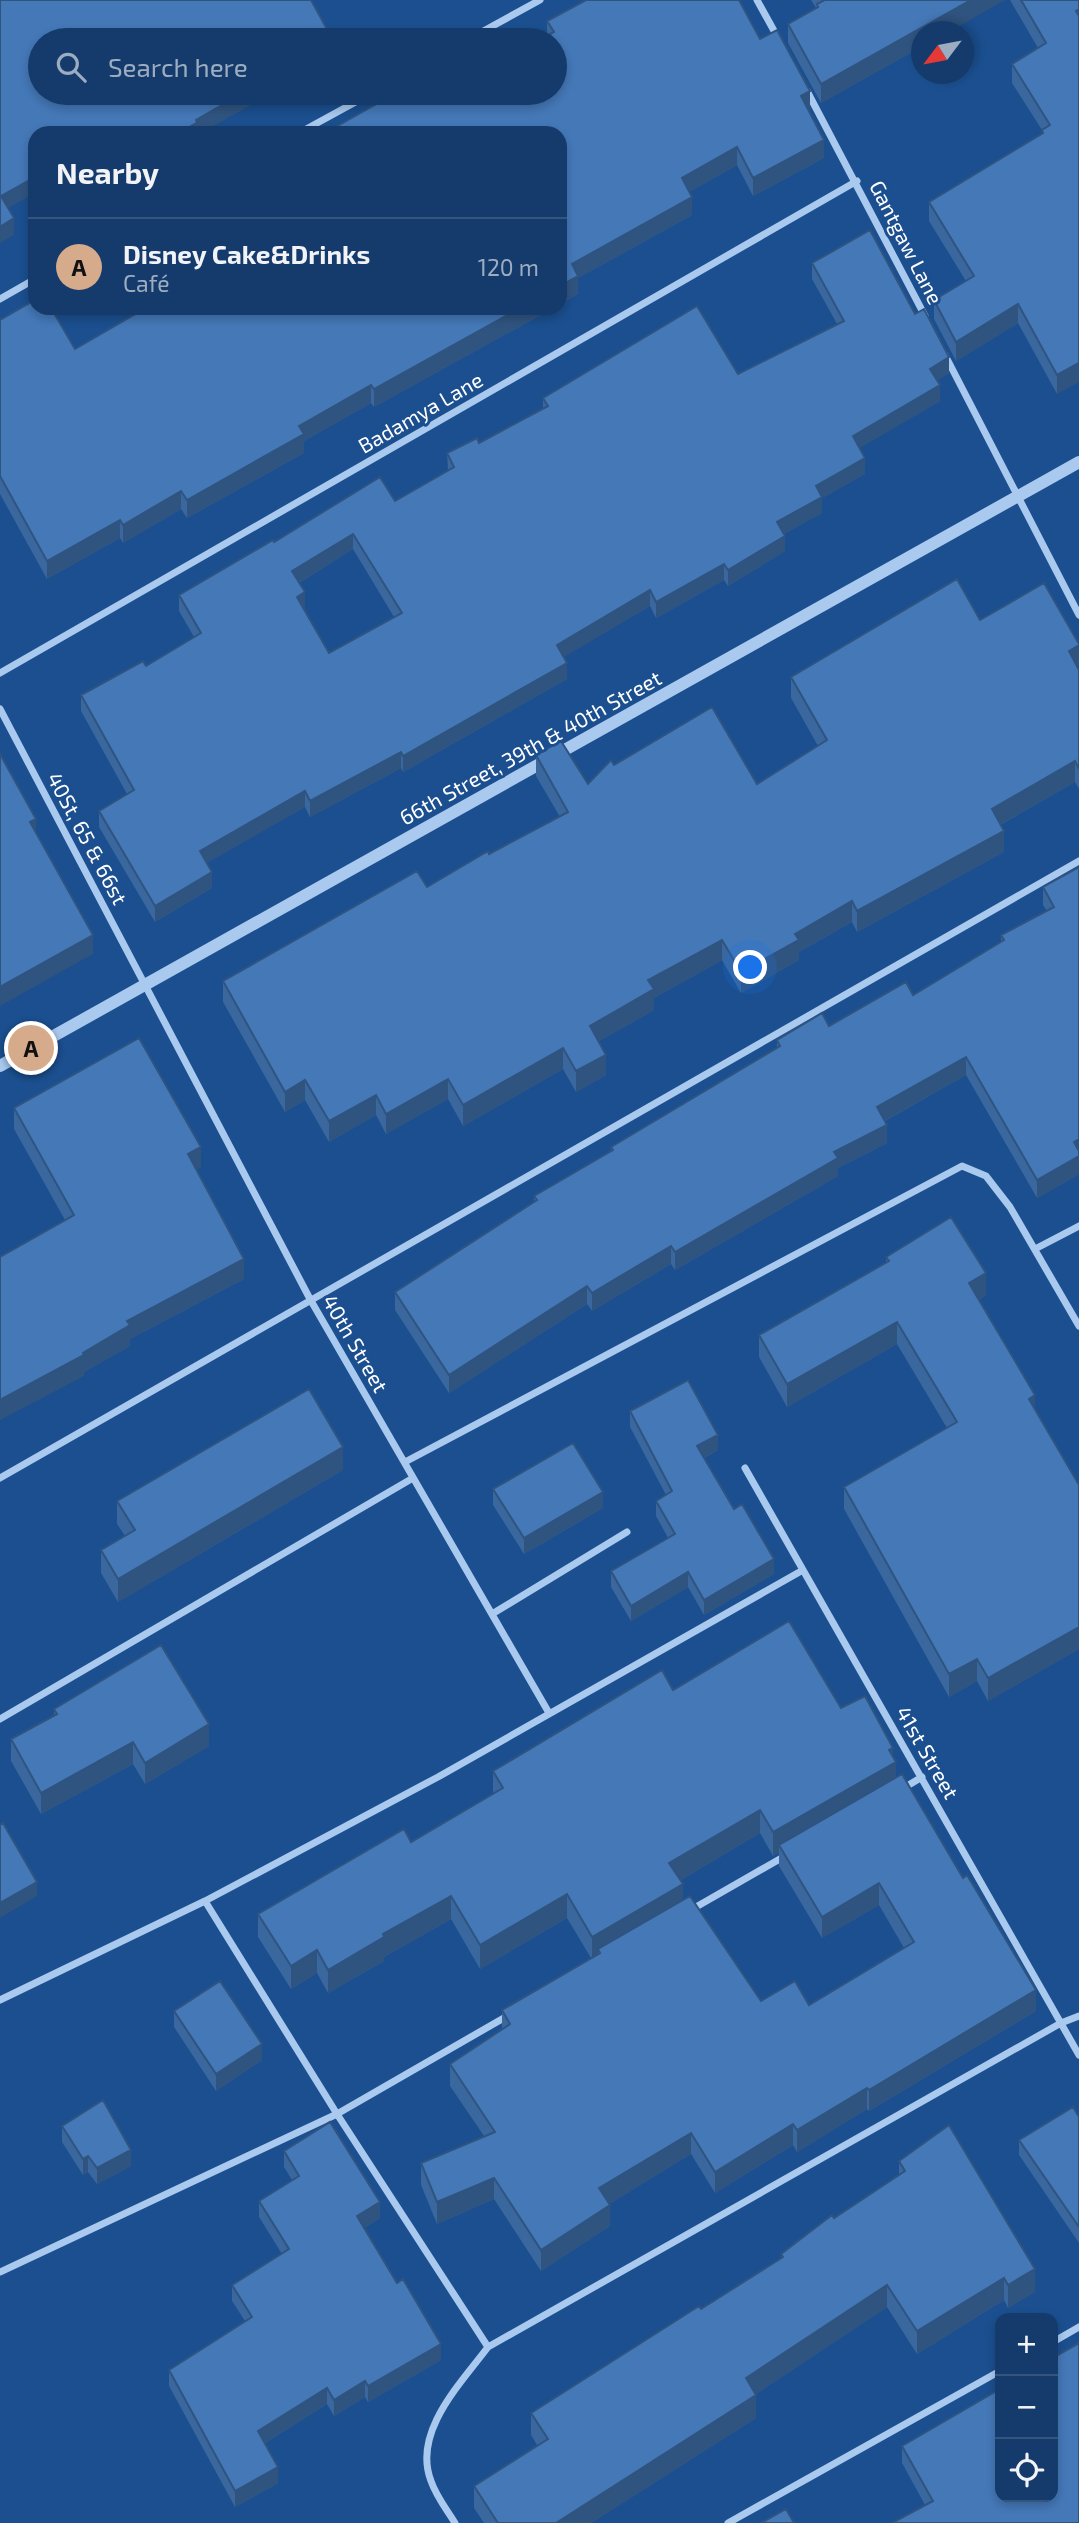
<!DOCTYPE html>
<html lang="en">
<head>
<meta charset="utf-8">
<style>
  :root { --surface:#143b6b; --page:#214673; --text:#f1f3f6; --muted:#9dadc1; --line:#33557e; --accent:#d6ab8b }
  body { margin:0; font-family:"Exo 2",sans-serif; background:var(--page); color:var(--text) }
  .controls { position:absolute; right:21px; bottom:21px; display:grid; overflow:hidden; border-radius:14px; box-shadow:0 4px 10px #0003 }
  .controls button { width:63px; height:63px; display:grid; place-items:center; padding:0; border:0; border-bottom:2px solid var(--line); background:var(--surface); color:var(--text); font:35px sans-serif }
  .compass { position:absolute; left:911px; top:21px; width:63px; height:63px; border-radius:50%; background:var(--surface); box-shadow:0 4px 10px #0003; rotate:238deg }
  .you { position:absolute; left:751px; top:968px; width:24px; height:24px; margin:-18px; border:5px solid #fff; border-radius:50%; background:#1a73e8; box-shadow:0 0 0 10px #1a73e833 }
  .badge { display:grid; place-items:center; width:46px; height:46px; border-radius:50%; background:var(--accent); color:#111; font-size:23px; font-weight:700 }
  .pin { position:absolute; translate:-50% -50%; border:4px solid #fff; box-shadow:0 2px 7px #0006 }
  .list { margin:0; padding:0; list-style:none }
  h2 { display:flex; justify-content:space-between; align-items:center; height:91px; margin:0; padding:0 28px; font-size:30px }
  h2 small { font-size:23px; font-weight:400; color:var(--muted) }
  .list li { display:grid; grid-template-columns:46px 1fr auto; gap:21px; align-items:center; box-sizing:border-box; height:98px; padding:0 28px; border-top:2px solid var(--line) }
  .list b { display:block; font-size:26px; white-space:nowrap }
  .list p { margin:0; font-size:23px; white-space:nowrap; color:var(--muted) }
  .list em { font-size:23px; font-style:normal; color:var(--muted) }
  .icon { flex:none; width:38px; height:38px; fill:none; stroke:currentColor; stroke-width:2; stroke-linecap:round; stroke-linejoin:round }
  .map { position:relative; flex:none; width:1079px; height:2523px; overflow:hidden }
  .search { position:absolute; background:var(--surface); box-shadow:0 4px 10px #0003; left:28px; top:28px; width:539px; height:77px; display:flex; align-items:center; gap:18px; box-sizing:border-box; padding:0 24px; border-radius:38px; color:var(--muted); font-size:26px }
  .panel { position:absolute; background:var(--surface); box-shadow:0 4px 10px #0003; left:28px; top:126px; width:539px; height:189px; border-radius:21px }
  .map>svg:first-child { display:block }
  .lines { fill:none; stroke-linecap:round; stroke-linejoin:round }
  .minor { stroke:#a9c9ee; stroke-width:7 }
  .tertiary { stroke:#a9c9ee; stroke-width:12 }
  .wall { fill:#3a679d; fill-rule:evenodd }
  .shaded-wall { fill:#305480 }
  .building { fill:#4478b7; stroke:#305480; stroke-width:2; fill-rule:evenodd }
  .labels { text-anchor:middle; dominant-baseline:central; stroke-width:6; stroke-linejoin:round; paint-order:stroke }
  .street-label { font-size:21px; fill:#fff; stroke:#1b4f8f }
</style>
</head>
<body>
<div class="map">
<svg width="1079" height="2523" viewBox="0 0 1079 2523">
  <rect width="100%" height="100%" fill="#1b4f8f"/>
  <g class="lines">
    <path class="minor" d="M757 0 778 38
      M467 40 540 0
      M807 91 925 316
      M299 133 372 93
      M0 299 35 279
      M945 355 1079 615
      M0 673 857 181
      M0 709 310 1299 549 1713
      M1035 1249 1079 1226
      M405 1462 962 1166 986 1176 1010 1207 1079 1326
      M745 1468 1079 2055
      M0 1478 1079 861
      M492 1614 627 1532
      M0 1719 413 1478
      M902 1789 922 1777
      M205 1901 337 2114 488 2347 1061 2023 1079 2016
      M689 1911 785 1856
      M0 2000 205 1901 438 1777 803 1570
      M0 2272 337 2114 509 2015
      M1053 2342 1079 2327
      M455 2523C447 2510 436 2496 431 2481 412 2432 461 2383 488 2347
      M728 2523 1000 2371"/>
    <path class="tertiary" d="M0 1066 1079 462"/>
  </g>
  <path class="wall" d="M811 0H1005L921 32V47L821 103 788 43V24L816 8Z
    M1010 0H1079L1057 394 1018 323 956 361 934 319V300L966 281 929 221V202L1042 134V130L1012 83V64L1038 48Z
    M547 21 760 39 810 109 808 110 824 158 753 196 737 165 689 192 692 215 578 278V294L560 304V133L432 99 547 36Z
    M812 263 949 373 937 380 940 401 859 448 865 474 822 498V513L784 534 785 551 728 586 724 580 656 618 650 606 563 657 567 679 403 772 401 768 310 817 305 807 206 863 212 888 155 922 99 827V811L127 794 81 711V695L146 666 194 637 179 611V595L274 542 395 501 448 471 447 453 479 443 543 409V398L738 374 837 324 812 279ZM353 549 394 617 329 653 304 609 305 608 299 583Z
    M133 308H553L374 407 371 403 304 441V453L187 518 181 509 123 543 120 538 47 579 0 494V320L75 349 136 313Z
    M980 620 1079 644V665L1077 666 1079 670V789L1075 782 1000 825 1004 852 857 932 852 922 799 952V960L741 993 722 960 654 998V1010L599 1041 606 1075 576 1092 563 1069 463 1126 448 1099 386 1134 376 1115 329 1142 305 1100 285 1112 223 1002V981L427 887 560 817 536 776V755L588 784 614 765 757 784 818 746 791 698V677Z
    M1079 867V1174L1037 1198 966 1075 885 1121 887 1143 838 1168V1176L675 1270 671 1264 592 1311 587 1304 449 1393 395 1310V1292L534 1202V1196L611 1151V1147L777 1048V1040L829 1026 913 995 1001 942V935L1047 911 1043 905V887Z
    M14 1108 201 1167 196 1170 244 1279 130 1339V1346L84 1372V1376L65 1220 14 1129Z
    M886 1257 986 1295 979 1300 1035 1409 1079 1485V1649L988 1701 977 1681 949 1697 844 1509V1487L947 1428 897 1344 787 1407 759 1357V1335L886 1263Z
    M630 1411 718 1450 704 1458 774 1574 704 1615 688 1587 631 1621 611 1587V1571L668 1538 656 1516V1501L666 1495 630 1427Z
    M343 1470 118 1602 101 1573V1550L125 1536 117 1524V1501Z
    M493 1489 603 1508 524 1554 493 1505Z
    M673 1690 841 1708 893 1757 896 1778 1036 2011 869 2111 867 2109 797 2152 793 2145 715 2193 691 2154 609 2204 610 2226 541 2271 494 2199 437 2224 421 2185V2163L484 2136 450 2086V2064L502 2029V2010L591 1958 567 1918 480 1969 451 1919 384 1957V1961L328 1993 317 1973 291 1989 258 1937V1914L411 1842 493 1794V1771ZM760 1833 773 1856 779 1852V1866L822 1938 879 1905 904 1948 809 2005 761 2001 683 1900 681 1880Z
    M54 1709 209 1746 145 1784 133 1764 41 1814 11 1761V1739L54 1716Z
    M174 2011 262 2060 216 2091 174 2027Z
    M1079 2117V2243L1019 2155V2140Z
    M62 2126 131 2166 97 2184 88 2172 83 2175 62 2142Z
    M284 2151 380 2218 364 2228 441 2360 368 2402 365 2397 334 2416 327 2404 265 2443 278 2483 235 2507 169 2386V2370L245 2321 232 2301V2285L282 2254 259 2217V2201L292 2180 284 2167Z
    M899 2161 1035 2292 1008 2308 1004 2300 917 2354 887 2307 756 2394V2418L591 2523H484L474 2508V2486L537 2445 531 2435V2413L781 2259V2254L899 2176Z
    M902 2446 1079 2523 925 2505 902 2463Z"/>
  <path class="shaded-wall" d="M971 0H1005L949 32H921V47L821 103V84Z
    M810 91V109L801 114V96Z
    M243 93H272L201 133H178L196 120Z
    M824 140V158L753 196V178Z
    M737 147V165L682 196V178Z
    M35 177V193L1 212V196Z
    M692 197V215L578 278V294L560 304V286L572 264Z
    M14 218V235L0 243V227Z
    M1018 304V323L956 361V342Z
    M520 308H553L374 407V389Z
    M949 357V373L930 385V369Z
    M1079 363V382L1057 394V375Z
    M371 385V403L304 441V453L187 518V500L299 426Z
    M940 385V401L853 452V436Z
    M865 458V474L822 498V513L777 538V522L816 486Z
    M181 491V509L123 543V525Z
    M120 520V538L47 579V561Z
    M353 534V549L292 587V571Z
    M785 536V551L728 586V570Z
    M724 564V580L656 618V602Z
    M650 590V606L557 661V645Z
    M305 592V608L297 613V597Z
    M1079 645V665L1069 671V651Z
    M567 663V679L403 772V756Z
    M401 752V768L310 817V801Z
    M1075 761V782L992 829V809Z
    M305 791V807L200 867V851Z
    M36 819V838L30 822Z
    M1004 831V852L857 932V911Z
    M212 872V888L155 922V906Z
    M852 901V922L799 952V960L741 993V972L795 934Z
    M93 935V954L0 1006V987Z
    M722 940V960L654 998V1010L590 1046V1026L648 980Z
    M563 1048V1069L463 1126V1105Z
    M606 1055V1075L576 1092V1071Z
    M966 1057V1075L877 1125V1107Z
    M448 1079V1099L386 1134V1114Z
    M305 1080V1100L285 1112V1092Z
    M376 1095V1115L329 1142V1121Z
    M887 1125V1143L838 1168V1176L675 1270V1252L834 1152Z
    M1079 1139V1174L1037 1198V1180L1074 1142Z
    M201 1147V1167L188 1175V1154Z
    M671 1246V1264L592 1311V1293Z
    M244 1259V1279L130 1339V1346L84 1372V1376L0 1420V1400L83 1353 127 1321Z
    M986 1273V1295L969 1306V1283Z
    M587 1286V1304L449 1393V1375Z
    M897 1322V1344L787 1407V1384Z
    M1035 1395V1418L1029 1399Z
    M718 1435V1450L697 1461V1446Z
    M343 1447V1470L118 1602V1579Z
    M603 1492V1508L524 1554V1538Z
    M774 1559V1574L704 1615V1600Z
    M688 1572V1587L631 1621V1606Z
    M1079 1627V1649L988 1701V1678Z
    M977 1659V1681L949 1697V1674Z
    M209 1724V1746L145 1784V1763Z
    M133 1742V1764L41 1814V1793Z
    M893 1748V1763L896 1762V1785L779 1845V1852L773 1856V1832Z
    M760 1810V1833L669 1887V1863Z
    M37 1882V1896L0 1918V1903Z
    M879 1883V1905L822 1938V1917Z
    M683 1884V1907L600 1953 598 1949V1956L592 1960V1937Z
    M567 1894V1918L480 1969V1945Z
    M451 1896V1919L384 1957V1961L328 1993V1970L383 1934Z
    M317 1950V1973L291 1989V1966Z
    M1036 1990V2011L869 2111V2090Z
    M262 2044V2060L216 2091V2074Z
    M867 2088V2109L797 2152V2130Z
    M793 2124V2145L715 2193V2172Z
    M691 2133V2154L599 2210V2188Z
    M131 2150V2166L97 2184V2168Z
    M88 2156V2172L83 2175V2159Z
    M494 2178V2199L437 2224V2202Z
    M380 2202V2218L357 2232V2216Z
    M610 2205V2226L541 2271V2250Z
    M1035 2269V2292L1008 2308V2285Z
    M1004 2278V2300L917 2354V2331Z
    M887 2285V2307L746 2401V2378Z
    M441 2344V2360L368 2402V2386Z
    M365 2381V2397L334 2416V2400Z
    M327 2388V2404L258 2447V2431Z
    M756 2395V2418L591 2523H556Z
    M278 2467V2483L235 2507V2491Z"/>
  <path class="building" d="M0 0H311L333 40H40V93H243L196 120 197 123 178 133H35V177L1 196 14 218 0 227Z
    M586 0H739L760 39 777 30 810 91 801 96 824 140 753 178 737 147 682 178 692 197 572 264 578 276 560 286V133H325L396 93H429L432 99 443 93H555V40H539L554 32 547 21Z
    M822 0H971L821 84 788 24 818 7 817 4 823 1Z
    M1021 0H1079V9L1076 11 1079 16V363L1057 375 1018 304 956 342 934 300 974 276 929 202 1043 133 1042 130 1050 125 1012 64 1046 43Z
    M870 230 915 314 924 309 949 357 930 369 940 385 853 436 865 458 816 486 822 497 777 522 785 536 728 570 724 564 656 602 650 590 557 645 567 663 403 756 401 752 310 801 305 791 200 851 212 872 155 906 99 811 134 790 81 695 143 661 146 666 201 633 179 595 273 540 274 542 380 477 395 501 454 467 447 453 477 438 479 443 548 406 543 398 697 306 738 374 844 321 812 263ZM353 534 402 613 329 653 297 597 305 592 292 571Z
    M35 300V308H51L75 349 144 309 143 308H520L374 389 371 385 299 426 304 434 187 500 181 491 123 525 120 520 47 561 0 476V320Z
    M957 579 980 620 1044 583 1079 644V645L1069 651 1079 670V769L1075 761 992 809 1004 831 857 911 852 901 795 934 799 940 741 972 722 940 648 980 654 989 590 1026 606 1055 576 1071 563 1048 463 1105 448 1079 386 1114 376 1095 329 1121 305 1080 285 1092 223 981 417 871 427 887 488 851 489 854 568 812 536 755 561 741 588 784 611 760 614 765 712 707 757 784 827 740 791 677Z
    M0 754 36 819 30 822 93 935 0 987Z
    M1079 867V1139L1074 1142 1079 1151V1156L1037 1180 966 1057 877 1107 887 1125 834 1152 838 1158 675 1252 671 1246 592 1293 587 1286 449 1375 395 1292 537 1200 534 1196 613 1150 611 1147 780 1046 777 1040 822 1013 829 1026 906 982 913 995 1004 940 1001 935 1054 907 1043 887Z
    M139 1038 201 1147 188 1154 244 1259 127 1321 130 1325 83 1353 84 1355 0 1400V1257L74 1215 14 1108Z
    M951 1217 986 1273 969 1283 1035 1395 1029 1399 1079 1485V1627L988 1678 977 1659 949 1674 844 1487 957 1422 897 1322 787 1384 759 1335 889 1261 886 1257Z
    M688 1380 718 1435 697 1446 734 1509 742 1504 774 1559 704 1600 688 1572 631 1606 611 1571 675 1534 656 1501 672 1491 630 1411Z
    M309 1389 343 1447 118 1579 101 1550 135 1530 117 1501Z
    M573 1443 603 1492 524 1538 493 1489Z
    M789 1621 841 1708 865 1696 893 1748 889 1750 896 1762 773 1832 760 1810 669 1863 683 1884 592 1937 567 1894 480 1945 451 1896 383 1934 384 1937 328 1970 317 1950 291 1966 258 1914 404 1829 411 1842 503 1788 493 1771 662 1670 673 1690Z
    M161 1645 209 1724 145 1763 133 1742 41 1793 11 1739 57 1714 54 1709Z
    M902 1774 963 1878 967 1875 1036 1990 869 2090 867 2088 797 2130 793 2124 715 2172 691 2133 599 2188 610 2205 541 2250 494 2178 437 2202 421 2163 495 2132 450 2064 510 2024 502 2010 600 1953 598 1949 690 1896 761 2001 795 1981 809 2005 914 1942 879 1883 822 1917 779 1845Z
    M3 1823 37 1882 0 1903V1825Z
    M220 1981 262 2044 216 2074 174 2011Z
    M103 2100 131 2150 97 2168 88 2156 83 2159 62 2126Z
    M1073 2107 1079 2117V2227L1019 2140Z
    M330 2122 380 2202 357 2216 397 2283 403 2279 441 2344 368 2386 365 2381 334 2400 327 2388 258 2431 278 2467 235 2491 169 2370 252 2317 232 2285 289 2249 259 2201 299 2176 284 2151Z
    M949 2125 1035 2269 1008 2285 1004 2278 917 2331 887 2285 746 2378 756 2395 556 2523H498L474 2486 548 2439 531 2413 699 2306 701 2309 783 2257 781 2254 832 2215 834 2218 905 2171 899 2161Z
    M1079 2343V2523H892L933 2501 902 2446 1000 2389V2497H1053V2358Z
    M786 2509 794 2523H761Z"/>
  <g class="labels">
    <g class="street-label">
      <text transform="translate(907 242) rotate(63)">Gantgaw Lane</text>
      <text transform="translate(420 412) rotate(-30)">Badamya Lane</text>
      <text transform="translate(530 747) rotate(-29)">66th Street, 39th &amp; 40th Street</text>
      <text transform="translate(88 838) rotate(62)">40St, 65 &amp; 66st</text>
      <text transform="translate(356 1343) rotate(60)">40th Street</text>
      <text transform="translate(928 1752) rotate(60)">41st Street</text>
    </g>
  </g>
</svg>
<div class="controls">
<button>+</button>
<button>−</button>
<button><svg class="icon" aria-label="locate" viewBox="0 0 24 24"><circle cx="12" cy="12" r="6"/><path d="M12 2v4M12 18v4M2 12h4M18 12h4"/></svg></button>
</div>
<svg class="compass" viewBox="-18 -18 36 36"><path d="M0-13l5 13h-10z" fill="#e53935"/><path d="M0 13l5-13h-10z" fill="#9dadc1"/></svg>
<div class="you"></div>
<div class="pin badge" style="left:31px;top:1048px">A</div>
<div class="search"><svg class="icon" aria-label="search" viewBox="0 0 24 24"><circle cx="10" cy="10" r="6"/><path d="M15 15l6 6"/></svg>Search here</div>
<section class="panel">
<h2>Nearby<small></small></h2>
<ul class="list">
<li><span class="badge">A</span><div><b>Disney Cake&amp;Drinks</b><p>Café</p></div><em>120 m</em></li>
</ul>
</section>
</div>
</body>
</html>
